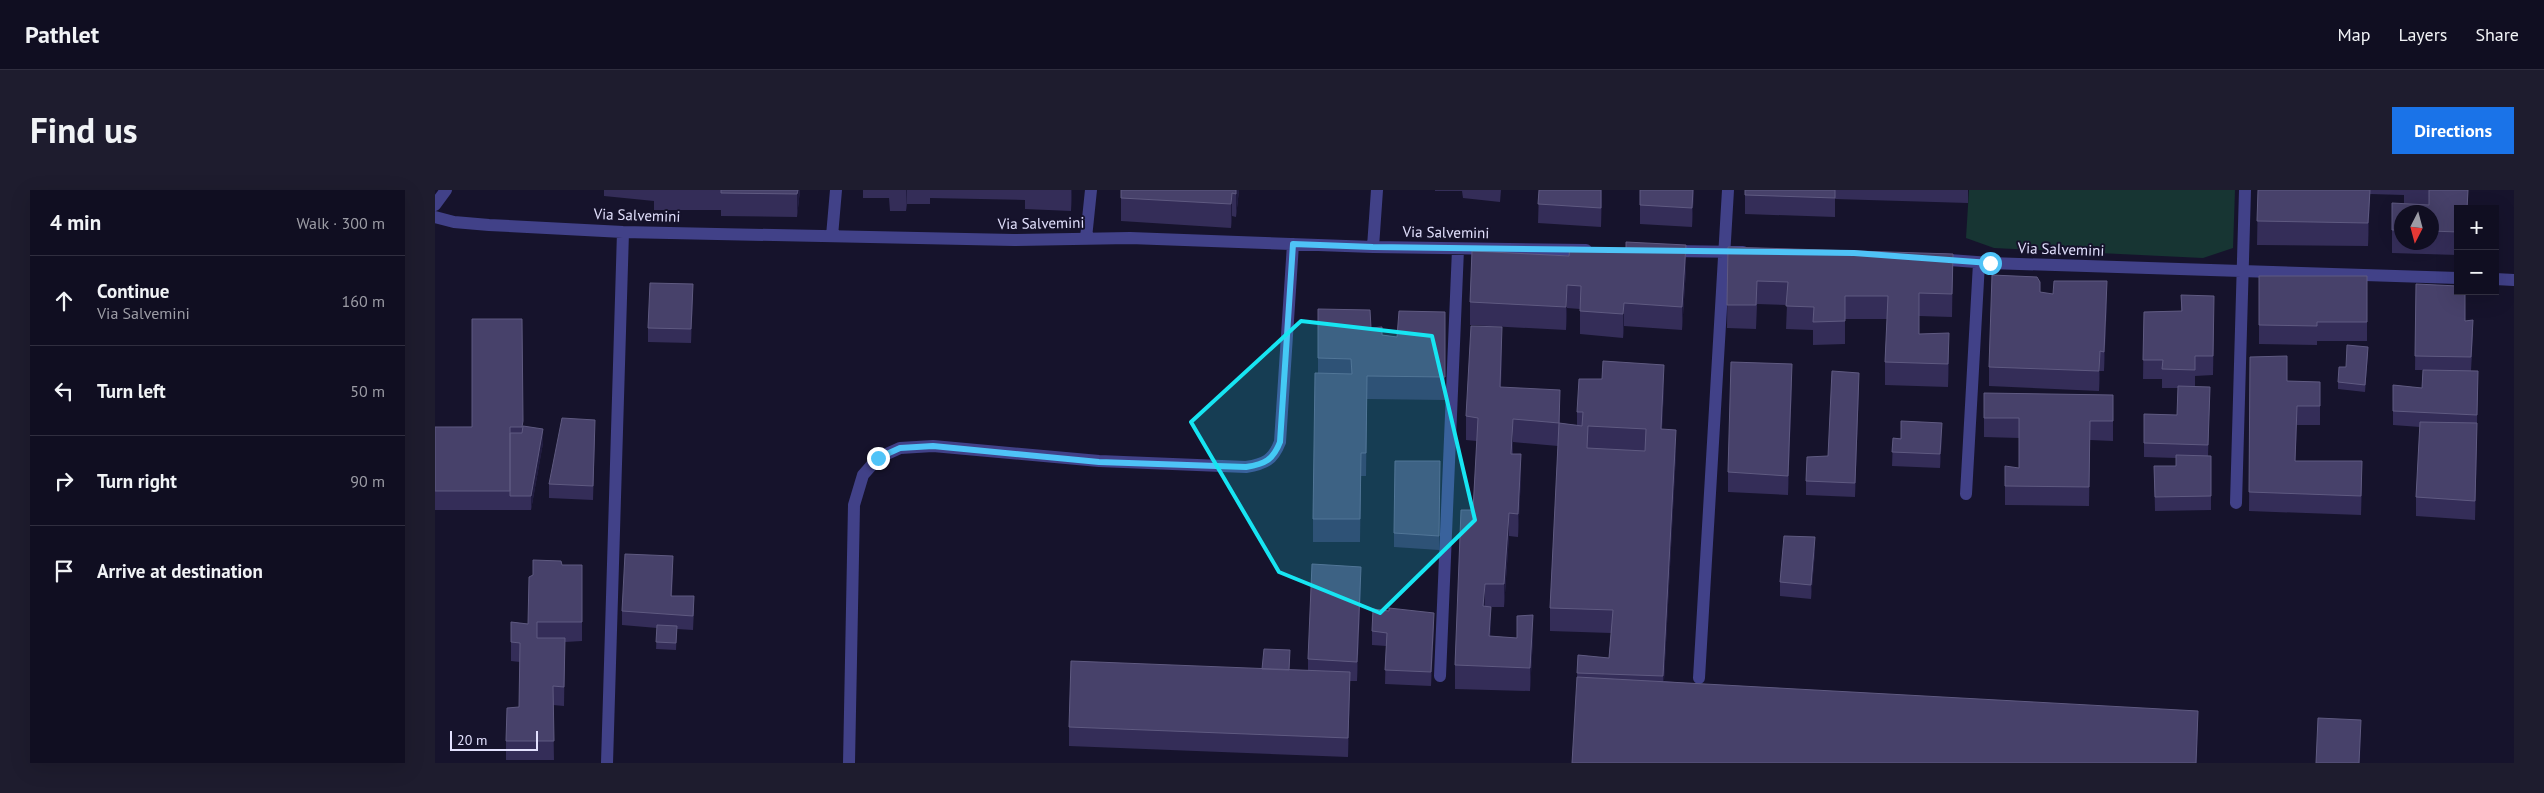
<!DOCTYPE html>
<html lang="en">
<head>
<meta charset="utf-8">
<style>
  :root { --surface:#100e21; --page:#1e1c2e; --text:#f1f3f6; --muted:#9c9ca5; --line:#302e3f; --accent:#1a73e8 }
  body { margin:0; font-family:"PT Sans",sans-serif; background:var(--page); color:var(--text) }
  .controls { position:absolute; right:15px; top:15px; display:grid; overflow:hidden; border-radius:0px; box-shadow:0 5px 20px #0002 }
  .controls button { width:45px; height:45px; display:grid; place-items:center; padding:0; border:0; border-bottom:1px solid var(--line); background:var(--surface); color:var(--text); font:25px sans-serif }
  .compass { position:absolute; left:1959px; top:15px; width:45px; height:45px; border-radius:50%; background:var(--surface); box-shadow:0 5px 20px #0002; rotate:186deg }
  .scale { position:absolute; left:15px; bottom:12px; width:88px; box-sizing:border-box; padding-left:5px; border:2px solid #e2e0fd; border-top:0; font-size:14px; line-height:18px; white-space:nowrap; color:#e2e0fd; -webkit-text-stroke:4px #16132c; paint-order:stroke }
  .stop { position:absolute; width:15px; height:15px; margin:-11px; border:4px solid #4fc3f7; border-radius:50%; background:#fff }
  .stop.end { background:#4fc3f7; border-color:#fff; box-shadow:0 1px 5px #0008 }
  .list { margin:0; padding:0; list-style:none }
  h2 { display:flex; justify-content:space-between; align-items:center; height:65px; margin:0; padding:0 20px; font-size:21px }
  h2 small { font-size:16px; font-weight:400; color:var(--muted) }
  .list li { display:grid; grid-template-columns:32px 1fr auto; gap:15px; align-items:center; box-sizing:border-box; height:90px; padding:0 20px; border-top:1px solid var(--line) }
  .list b { display:block; font-size:19px; white-space:nowrap }
  .list p { margin:0; font-size:16px; white-space:nowrap; color:var(--muted) }
  .list em { font-size:16px; font-style:normal; color:var(--muted) }
  .icon { flex:none; width:28px; height:28px; fill:none; stroke:currentColor; stroke-width:2; stroke-linecap:round; stroke-linejoin:round }
  .map { position:relative; flex:none; width:2079px; height:573px; overflow:hidden; border-radius:0px }
  header { display:flex; align-items:center; gap:30px; box-sizing:border-box; height:70px; padding:0 25px; background:var(--surface); border-bottom:1px solid var(--line) }
  header strong { font-size:24px }
  nav { display:flex; gap:28px; margin-inline-start:auto; font-size:18px }
  .intro { display:flex; align-items:center; justify-content:space-between; box-sizing:border-box; height:120px; padding:0 30px }
  h1 { margin:0; font-size:35px }
  .button { padding:12px 22px; border-radius:0px; background:var(--accent); color:#fff; font-size:18px; font-weight:700 }
  main { display:flex; gap:30px; padding:0 30px }
  aside { flex:1; background:var(--surface); border-radius:0px; box-shadow:0 5px 20px #0002 }
  .map>svg:first-child { display:block }
  .green { fill:#173533 }
  .lines { fill:none; stroke-linecap:round; stroke-linejoin:round }
  .minor { stroke:#414188; stroke-width:12 }
  .wall { fill:#342d58; fill-rule:evenodd }
  .shaded-wall { fill:#201b3f }
  .building { fill:#47416a; stroke:#5f5a81; fill-rule:evenodd }
  .route { stroke:#4fc3f7; stroke-width:6 }
  .marked { fill:#17e5f2; fill-opacity:0.2; stroke:#17e5f2; stroke-width:4; stroke-linejoin:round }
  .labels { text-anchor:middle; dominant-baseline:central; stroke-width:4; stroke-linejoin:round; paint-order:stroke }
  .street-label { font-size:15px; fill:#e2e0fd; stroke:#16132c }
</style>
</head>
<body>
<header>
<strong>Pathlet</strong>
<nav><a>Map</a><a>Layers</a><a>Share</a></nav>
</header>
<div class="intro"><h1>Find us</h1><a class="button">Directions</a></div>
<main>
<aside>
<h2>4 min<small>Walk · 300 m</small></h2>
<ul class="list">
<li><svg class="icon" aria-label="ahead" viewBox="0 0 24 24"><path d="M12 20V5M6 11l6-6 6 6"/></svg><div><b>Continue</b><p>Via Salvemini</p></div><em>160 m</em></li>
<li><svg class="icon" aria-label="left" viewBox="0 0 24 24"><path d="M17 20v-9H6M10 6l-5 5 5 5"/></svg><div><b>Turn left</b></div><em>50 m</em></li>
<li><svg class="icon" aria-label="right" viewBox="0 0 24 24"><path d="M7 20v-9h11M14 6l5 5-5 5"/></svg><div><b>Turn right</b></div><em>90 m</em></li>
<li><svg class="icon" aria-label="arrive" viewBox="0 0 24 24"><path d="M6 21V4h12l-3 4 3 4H6"/></svg><div><b>Arrive at destination</b></div></li>
</ul>
</aside>
<div class="map">
<svg width="2079" height="573" viewBox="0 0 2079 573">
  <rect width="100%" height="100%" fill="#16132c"/>
  <path class="green" d="M1534 0H1800L1798 58 1768 68 1559 58 1531 48Z"/>
  <g class="lines">
    <path class="minor" d="M0 15 11 0
      M0 27 19 32 54 35 188 42 579 50 695 48 938 57 1151 60
      M397 46 401 0
      M651 48 656 0
      M938 57 942 0
      M1236 61 1308 62
      M1501 69 1555 73 2023 88
      M2060 89 2079 90
      M1531 304 1544 73
      M1801 313 1810 0
      M1005 486 1023 59
      M1264 488 1293 0
      M172 573 188 42
      M414 573 419 315 428 285 443 268 465 258 498 256 664 271 811 277C830 274 838 270 845 252L858 54"/>
  </g>
  <path class="wall" d="M169 0H365L362 27 286 26V20H219V11L169 6Z
    M428 0H637L636 21 590 19V10L495 8V14H472L471 21H455L454 8H428Z
    M804 0 801 27 797 26 796 38 686 31V8Z
    M1000 0H1066L1065 12 1028 8 1027 1H1000Z
    M1104 0H1167L1166 37 1103 33Z
    M1259 0 1257 37 1205 34V15Z
    M1310 0H1533V13L1400 9V27L1310 24Z
    M1823 0H2033V19H2023V65L1957 63V13L1969 14V5L1935 4 1933 56 1822 55ZM1966 22H1996V52H1966Z
    M1293 57 1518 64 1517 127 1484 126V144L1514 166 1513 197 1450 195V172L1452 129H1410V154L1378 155V140L1351 139 1352 115 1322 114 1321 139 1292 138Z
    M1037 61 1251 79 1247 140 1189 136 1188 148 1145 144V119L1132 118 1131 140 1035 135V112Z
    M1824 86H1932V151H1882V155L1824 154Z
    M1981 94 2030 131 2038 144 2036 181H2043L2042 233V253L2040 330 1981 326V307L1985 237 1958 235V195L1987 198 1988 180H1980Z
    M1746 105 1779 125 1778 185 1760 186V197H1775L1773 266H1776V320L1720 321 1719 276H1741V268L1709 267V224L1742 225 1743 198H1727V189H1708L1709 122 1746 121Z
    M258 108 256 153 213 152V138Z
    M1672 110 1669 181H1665L1664 201 1554 196V177Z
    M883 119 936 138 947 145 962 147 1010 122V210L932 209 931 286H926L925 352H878V329L883 183Z
    M1067 160 1066 197 1125 223V233L1142 235V222L1229 198 1227 239 1241 263 1229 491 1763 540 1142 487 1143 465 1174 468 1176 443 1115 441V418L1123 256 1078 252V264L1086 287 1083 347 1074 346 1069 417H1056L1055 446 1082 448H1098L1095 501 1020 499V475L1038 320 1042 251 1031 250V226Z
    M1933 164 1930 202 1903 199V192L1911 177Z
    M1815 167 1852 191 1885 192V235H1862L1860 271 1927 290 1926 325 1814 321Z
    M1357 193 1353 305 1293 302V282Z
    M1424 197 1420 307 1371 305V291L1393 266Z
    M1549 203 1678 205V251L1655 250 1654 316 1570 315V296L1584 278V248L1549 247Z
    M88 236 108 253 96 320H0V237Z
    M160 244 158 310 114 308V294Z
    M1507 247 1505 278 1457 276 1458 248Z
    M1005 271 1004 360 959 357V343Z
    M1380 361 1376 409 1345 406V392Z
    M127 375H147V451L130 452 129 516 118 515 119 570H71V551L84 517 85 472 76 471V432L93 434 98 385Z
    M238 380 237 406 259 420 258 440 242 439 241 460 221 459 222 438 187 435V421Z
    M926 396 922 491H915L913 567 634 556V537L827 478 855 467 854 480H873V469Z
    M954 421 999 437 996 496 950 494 951 456 937 455V441Z"/>
  <path class="shaded-wall" d="M363 0H365L362 27V4Z
    M471 0H472L471 21Z
    M636 0H637L636 21Z
    M801 0H804L801 27Z
    M1166 0H1167L1166 37Z
    M1258 0H1259L1257 37V18Z
    M1935 0 1933 56V33Z
    M2033 0V19H2032Z
    M797 3V26L796 38V14Z
    M1251 55V79L1247 140V117Z
    M1672 91V110L1669 181V162Z
    M258 94V108L256 153V139Z
    M1132 95V118L1131 140V117Z
    M1779 106V125L1778 185V166Z
    M1189 113V136L1188 148V124Z
    M1067 137V160L1065 220V197Z
    M1514 143V166L1513 197V174Z
    M1665 161V181L1664 201V181Z
    M1357 174V193L1353 305V286Z
    M1229 175V198L1226 262V239Z
    M1424 183V197L1420 307V293Z
    M1125 200V223L1124 256V233Z
    M1862 216V235L1860 290V271Z
    M1078 229V252L1076 287V264Z
    M1507 233V247L1505 278V264Z
    M2042 233V253L2040 330V311Z
    M108 239V253L96 320V306Z
    M1241 240V263L1228 510V486Z
    M1086 264V287L1083 347V324Z
    M1927 271V290L1926 325V306Z
    M1074 323V346L1069 417V394Z
    M1380 347V361L1376 409V395Z
    M926 377V396L922 491V472Z
    M1050 394V417L1048 416Z
    M1056 417V440L1054 469V446Z
    M999 423V437L996 496V482Z
    M1098 425V448L1095 501V478Z
    M915 482V501L913 567V548Z
    M1763 521V540L1762 573H1761Z
    M1926 530 1925 573H1924Z"/>
  <path class="building" d="M286 0H363L362 4 286 3Z
    M686 0H801V4L797 3 796 14 686 8Z
    M1104 0H1166V18L1103 14Z
    M1205 0H1258L1257 18 1205 15Z
    M1310 0H1400V8L1310 5Z
    M1823 0H1935L1933 33 1822 31Z
    M1994 0H2033L2032 19H2023V42L1996 41V22H1966V40H1957V13L1994 15Z
    M1191 52 1251 55 1247 117 1189 113 1188 124 1145 121 1146 96 1132 95 1131 117 1035 112 1037 61 1134 66 1135 57 1191 60Z
    M1293 57 1518 64 1517 104 1484 103V144L1514 143 1513 174 1450 172 1453 106H1410V131L1378 132 1379 117 1351 116 1353 92 1322 91 1321 115H1292Z
    M1557 85 1602 87 1605 92V102L1618 104 1619 91H1672L1669 162 1665 161 1664 181 1554 177Z
    M1824 86H1932V132H1882V136L1824 135Z
    M215 93 258 94 256 139 213 138Z
    M1981 94 2023 96V101H2030V131L2038 130 2036 167 1980 166Z
    M1746 105 1779 106 1778 166H1760V180L1727 179 1728 170H1708L1709 122 1747 121Z
    M883 119 935 120 936 138 947 137V145L962 147 964 121 1010 122V187L932 186 931 263H926L925 329H878L880 183 917 184 916 169 883 168Z
    M37 129H87L88 231 87 237H75V301H0V237H37Z
    M1036 136 1067 137 1065 197 1125 200 1124 233 1147 236 1148 222H1142L1144 189H1167L1168 171 1229 175 1226 239 1241 240 1228 486 1142 483 1143 465 1174 468 1178 420 1115 418 1124 233 1078 229 1076 264H1086L1083 324 1074 323 1069 394H1050L1048 416 1056 417 1054 446 1082 448V426L1098 425 1095 478 1020 475 1026 320H1038L1043 228 1031 226ZM1153 236 1211 239 1210 261 1152 258Z
    M1912 155 1933 157 1930 195 1903 192 1904 177H1911Z
    M1852 166V191L1885 192V216H1862L1860 271H1927L1926 306 1814 302 1815 167Z
    M1296 172 1357 174 1353 286 1293 282Z
    M1988 180 2043 181 2042 225 1958 221V195L1987 198Z
    M1397 181 1424 183 1420 293 1371 291 1372 267 1393 266Z
    M1743 196 1775 197 1773 255 1709 253V224L1742 225Z
    M1549 203 1678 205V231H1655L1654 297 1570 296V276L1584 278V228H1549Z
    M127 228 160 230 158 296 114 294Z
    M1466 231 1507 233 1505 264 1457 262 1458 248 1466 249Z
    M1985 232 2042 233 2040 311 1981 307Z
    M88 236 108 239 96 306H75V243H87Z
    M1741 265 1776 266V306L1720 307 1719 276H1741Z
    M960 271H1005L1004 346 959 343Z
    M1349 346 1380 347 1376 395 1345 392Z
    M190 364 238 366 236 406H259L258 426 187 421Z
    M98 370 126 371 127 375H147V432H102V448H130L129 497 118 496 119 551H71L72 518 84 517 85 453 76 452V432L93 434 94 387 98 385Z
    M877 374 926 377 922 472 873 469Z
    M954 418 999 423 996 482 950 480 952 443 937 441 938 419 954 421Z
    M222 435 242 436 241 453 221 452Z
    M829 459 855 460 854 480 827 479Z
    M636 471 915 482 913 548 634 537Z
    M1142 487 1763 521 1761 573H1137Z
    M1883 528 1926 530 1924 573H1881Z"/>
  <g class="lines">
    <path class="route" d="M443 268 465 258 498 256 664 272 811 277C830 274 838 270 845 252L858 54 938 57 1419 63 1555 73"/>
  </g>
  <path class="marked" d="M866 131 997 146 1040 330 945 423 844 382 756 232Z"/>
  <g class="labels">
    <g class="street-label">
      <text transform="translate(202 25) rotate(2)">Via Salvemini</text>
      <text transform="translate(606 33) rotate(-1)">Via Salvemini</text>
      <text transform="translate(1011 42) rotate(1)">Via Salvemini</text>
      <text transform="translate(1626 59) rotate(2)">Via Salvemini</text>
    </g>
  </g>
</svg>
<div class="controls">
<button>+</button>
<button>−</button>
</div>
<svg class="compass" viewBox="-18 -18 36 36"><path d="M0-13l5 13h-10z" fill="#e53935"/><path d="M0 13l5-13h-10z" fill="#9c9ca5"/></svg>
<div class="scale">20 m</div>
<div class="stop" style="left:1555px;top:73px"></div>
<div class="stop end" style="left:443px;top:268px"></div>
</div>
</main>
</body>
</html>
